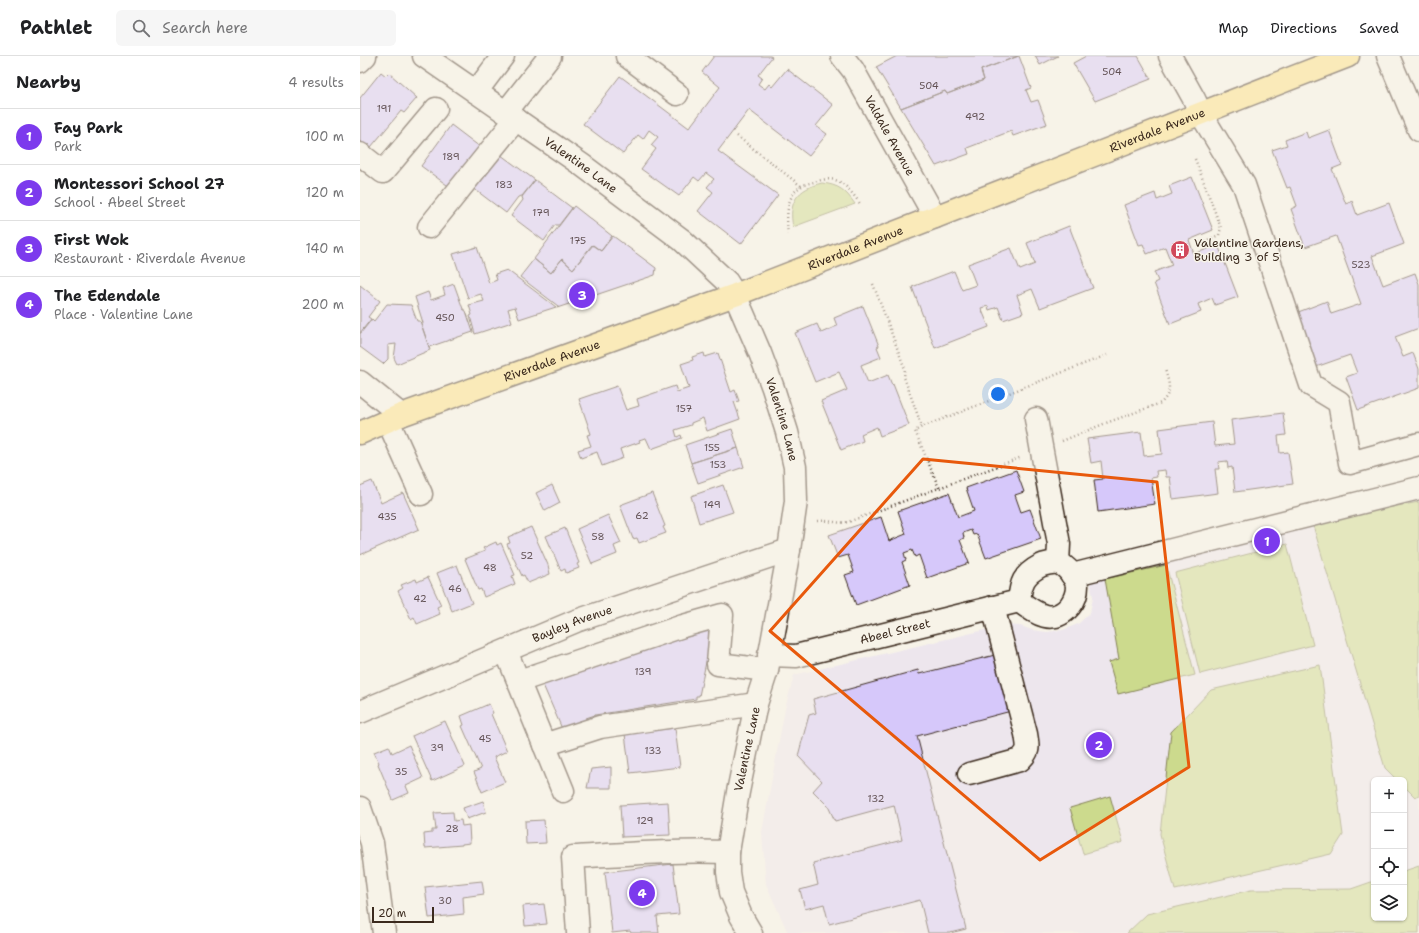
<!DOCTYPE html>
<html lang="en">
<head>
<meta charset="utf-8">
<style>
  :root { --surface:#fff; --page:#f6f6f6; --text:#202124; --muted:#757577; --line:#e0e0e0; --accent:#7c3aed }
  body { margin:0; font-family:"Shantell Sans",sans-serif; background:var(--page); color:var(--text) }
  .controls { position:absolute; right:12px; bottom:12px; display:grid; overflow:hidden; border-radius:6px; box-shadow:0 1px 3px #0004 }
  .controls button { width:36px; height:36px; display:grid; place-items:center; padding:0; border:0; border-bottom:1px solid var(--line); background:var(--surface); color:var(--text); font:20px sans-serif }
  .scale { position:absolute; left:12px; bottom:10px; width:62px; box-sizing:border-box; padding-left:4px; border:2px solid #3b2a1e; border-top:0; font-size:11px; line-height:14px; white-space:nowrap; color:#3b2a1e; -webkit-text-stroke:3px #f7f3e8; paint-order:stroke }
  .you { position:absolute; left:638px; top:338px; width:14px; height:14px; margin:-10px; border:3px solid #fff; border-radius:50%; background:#1a73e8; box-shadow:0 0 0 6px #1a73e833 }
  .badge { display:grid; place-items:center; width:26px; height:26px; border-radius:50%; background:var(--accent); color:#fff; font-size:13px; font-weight:700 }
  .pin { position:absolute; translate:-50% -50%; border:2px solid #fff; box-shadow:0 1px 4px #0006 }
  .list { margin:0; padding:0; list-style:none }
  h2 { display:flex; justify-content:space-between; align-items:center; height:52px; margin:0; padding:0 16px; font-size:17px }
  h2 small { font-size:13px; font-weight:400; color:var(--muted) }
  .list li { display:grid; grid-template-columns:26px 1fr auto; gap:12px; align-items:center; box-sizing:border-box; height:56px; padding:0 16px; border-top:1px solid var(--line) }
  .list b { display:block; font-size:15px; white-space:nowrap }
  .list p { margin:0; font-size:13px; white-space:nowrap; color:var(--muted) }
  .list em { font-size:13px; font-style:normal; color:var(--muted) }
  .icon { flex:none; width:22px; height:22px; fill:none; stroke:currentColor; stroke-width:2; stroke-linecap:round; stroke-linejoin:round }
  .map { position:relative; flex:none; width:1059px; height:877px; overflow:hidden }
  header { display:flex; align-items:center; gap:24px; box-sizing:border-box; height:56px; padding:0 20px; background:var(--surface); border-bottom:1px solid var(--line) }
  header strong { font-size:19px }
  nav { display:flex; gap:22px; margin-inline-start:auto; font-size:14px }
  .search { width:280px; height:36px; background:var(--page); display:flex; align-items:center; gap:10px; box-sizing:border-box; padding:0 14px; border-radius:6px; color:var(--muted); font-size:15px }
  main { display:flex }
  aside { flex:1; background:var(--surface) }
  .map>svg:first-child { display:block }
  .built { fill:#ede6ed; fill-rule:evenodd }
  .green { fill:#ccda8d; stroke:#848256 }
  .building { fill:#d6c8fa; stroke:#3b2a1e }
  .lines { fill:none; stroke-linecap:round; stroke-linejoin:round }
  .minor-casing { stroke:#3b2a1e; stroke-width:25 }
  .major-casing { stroke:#3b2a1e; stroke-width:25 }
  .path { stroke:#3b2a1e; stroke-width:2.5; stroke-dasharray:1 3; stroke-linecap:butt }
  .minor { stroke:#f7f3e8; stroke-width:22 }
  .major { stroke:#fce080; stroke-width:22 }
  .marked { fill:none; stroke:#e8590c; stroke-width:3; stroke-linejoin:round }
  .labels { text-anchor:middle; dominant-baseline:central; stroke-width:3; stroke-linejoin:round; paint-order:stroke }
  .number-label { font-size:10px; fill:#625255 }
  .street-label { font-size:12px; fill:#3b2a1e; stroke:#f7f3e8 }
  .poi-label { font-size:12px; fill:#3b2a1e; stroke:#f7f3e8; text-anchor:start }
</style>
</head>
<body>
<header>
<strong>Pathlet</strong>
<div class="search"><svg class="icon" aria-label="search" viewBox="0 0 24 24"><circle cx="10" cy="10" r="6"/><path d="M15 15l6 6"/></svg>Search here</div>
<nav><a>Map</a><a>Directions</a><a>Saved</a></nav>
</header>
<main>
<aside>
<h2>Nearby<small>4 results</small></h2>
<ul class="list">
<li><span class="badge">1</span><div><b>Fay Park</b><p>Park</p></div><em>100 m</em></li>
<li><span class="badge">2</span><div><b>Montessori School 27</b><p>School · Abeel Street</p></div><em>120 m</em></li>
<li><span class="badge">3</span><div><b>First Wok</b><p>Restaurant · Riverdale Avenue</p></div><em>140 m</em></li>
<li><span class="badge">4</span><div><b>The Edendale</b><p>Place · Valentine Lane</p></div><em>200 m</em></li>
</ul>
</aside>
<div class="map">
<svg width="1059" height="877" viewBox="0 0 1059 877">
  <rect width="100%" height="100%" fill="#f7f3e8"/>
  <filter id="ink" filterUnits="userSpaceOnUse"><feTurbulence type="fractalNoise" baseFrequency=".025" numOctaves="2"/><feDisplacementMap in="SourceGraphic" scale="8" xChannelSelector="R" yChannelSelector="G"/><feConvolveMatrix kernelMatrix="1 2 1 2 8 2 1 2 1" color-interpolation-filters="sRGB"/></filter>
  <g filter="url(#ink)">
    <path class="built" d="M1059 440V877H428L406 828 402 776 425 653 434 619 646 569 660 570 672 574 687 576 703 574 718 568 730 557 733 541 729 519ZM1014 724H1044V862H1014Z"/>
    <path class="green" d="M462 127C479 129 485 134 495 148L433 171C428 146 437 133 462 127Z
      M1059 446V739L1055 741 1044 730V724H1037L1025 712 952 466Z
      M927 488 953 589 840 618 815 517Z
      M806 509 835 619 758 638 749 606 759 603 745 523Z
      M960 609 983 779 971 798 815 834 800 778 811 676 851 634Z
      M750 740 763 786 723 798 710 752Z
      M1059 810V877H767L787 858 891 834 991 833 1014 825V862H1044V815Z"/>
    <path class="building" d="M354 0H410L412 1 398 19 402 22 398 28 405 33 409 28 412 31 427 13 473 49 456 70 467 78 449 100 389 54 358 95 418 139 381 188 338 155 353 136 347 131 354 123 346 117 339 125 334 121 319 140 281 113 296 93 291 89 298 81 289 74 283 83 278 79 263 98 223 68 260 20 329 72 360 31 342 16Z
      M537 0H658L621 14 624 24 587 38 585 35 541 52 516 11Z
      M659 0 671 32 666 34 671 46 678 44 687 68 653 80 651 75 607 92 609 98 576 110 541 52 585 35 587 38 624 24 621 14Z
      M675 0H698L680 9Z
      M726 0H778L791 23 735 45 713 7Z
      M21 16 26 20 29 17 57 42 44 57 41 55 11 91 9 88 7 91 0 85V42Z
      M91 69 120 91 91 132 61 110Z
      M969 74 982 109 972 113 986 148 992 145 997 159 1029 147 1044 188 1012 200 1023 229 1055 217 1059 228V272L1035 281 1043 301 1053 297 1059 313V332L998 354 986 321 997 317 990 299 953 312 933 258 967 245 971 258 1001 248 976 180 945 191 931 153 937 150 930 131 927 132 912 94 927 89 925 84 946 76 948 82Z
      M137 96 175 124 162 140 158 141 146 157 113 132Z
      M832 121 853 174 829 184 834 198 858 189 878 241 855 249 852 242 838 248 841 256 810 268 794 227 798 225 794 216 812 209 805 191 787 198 783 188 779 189 764 149 795 137 797 144 812 138 809 130Z
      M175 124 212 152 199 169H195L184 185 151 160 163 144 162 141Z
      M214 150 252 180 241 195 233 189 213 213 202 203 191 217 174 203Z
      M709 170 733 232 680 252 672 233 657 239 663 257 643 264 638 251 629 254 628 250 621 252 629 271 575 292 552 231 594 215 602 234 616 229 608 208 651 192 660 214 675 208 667 187Z
      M253 180 296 212 295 219 197 252 198 250 160 221 174 203 191 217 202 203 213 213 232 189 241 195Z
      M117 191 129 227 137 224 135 218 147 214 196 251 159 263 155 251 148 253 152 266 115 278 110 260 112 259 109 249 124 245 121 238 108 242 93 198Z
      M94 228 103 253 106 255 113 276 69 291 62 270 63 267 55 241 68 236 71 244 85 239 83 232Z
      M0 229 20 245 8 261 11 263 0 277Z
      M27 248 51 249 57 265H60L70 294 37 308 34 302 36 288 28 289V303L23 308 0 291V278L12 263 14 265Z
      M503 250 519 290 517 291 521 301 501 309 508 327 528 319 532 329 533 328 549 369 520 380 517 371 501 378 503 385 481 394 461 345 487 334 479 316 455 326 435 277 457 268 461 277 477 270 474 262Z
      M344 297 345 301 358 297 371 336 375 334 379 345 374 346 380 363 347 375 343 362 331 367V369L315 374 317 381 321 379 322 382 291 393 286 382H285L279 384 280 386 260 393 263 402 242 410 237 396 221 402 218 394 231 390 227 379 231 378 219 343 257 330 266 354 279 350 277 343 315 330 317 336 329 332 321 308 333 304 332 301Z
      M923 357 926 379 918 380 920 397 928 396 933 428 875 436 872 411 868 412 867 405 858 406 859 413H855L858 437 813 443 810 421H806L805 414 796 415 797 421 791 422 795 448 738 456 734 424 743 423 741 405 731 407 727 383 781 376 784 400 802 398 799 373 852 366 855 390 874 388 871 364Z
      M372 373 378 392 331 407 325 389Z
      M378 392 384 411 338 427 331 407Z
      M656 414 664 436 655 439 661 456 670 453 681 483 626 502 617 478 613 479 611 474 603 477 604 482 600 484 609 507 567 522 559 499 555 501 552 494 544 497 546 504 542 506 550 529 496 549 485 519 494 516 488 499 478 502 469 479 521 461 529 485 546 478 538 455 589 437 598 461 614 455 606 432Z
      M12 425 21 447 43 437 59 473 0 499V430Z
      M192 429 200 447 185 455 176 437Z
      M363 429 373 456 339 467 331 440Z
      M292 437 305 470 303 471 306 477 279 487 277 482 273 483 260 449Z
      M248 459 261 487 254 490 257 498 232 508 217 473Z
      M171 471 188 509 190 518 168 527 164 519 162 520 147 488 150 487 148 481Z
      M205 472 219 507 217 508 219 512 206 517 205 513 201 515 186 480Z
      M136 486 137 489 141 487 155 519 152 520 155 528 124 541 121 533 118 534 105 503 125 495 123 492Z
      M97 509 112 547 92 555 77 517Z
      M68 521 81 549 77 551 80 558 57 568 54 561 51 563 38 535 43 532 41 529 56 523 57 526Z
      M353 572 339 640H336V643L235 659 226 662 224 666 203 675 183 629Z
      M643 597 651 655 557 680 606 873 590 877H568L560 844 469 868 464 848 445 853 440 834 458 829 453 807 542 784 534 749 475 765 468 750 453 735 462 725 438 700 449 659 456 657 453 643 558 614 559 618Z
      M129 648 133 657 131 658 147 695 134 701 145 726 122 736 114 716 121 713 102 670 104 669 101 660Z
      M85 665 105 710 72 725 52 680Z
      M315 672 320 711 270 717 265 678Z
      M49 689 63 722 46 730 49 737 33 744 18 708 19 707 14 696 29 690 32 697Z
      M251 711V732H227L231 713Z
      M123 745 126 756 107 763 103 752Z
      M308 746 310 779 262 781 260 749Z
      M93 756 94 765 101 764 102 770 109 769 110 787 102 788V789L65 792 64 778 72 777V774H76L74 757Z
      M184 764 186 787 166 788 165 765Z
      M313 808 319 858 297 860 299 877H271L270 875 252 877 245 816Z
      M122 825 124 838 103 841 104 858 69 862 65 831Z
      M184 848 187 868 165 870 163 850Z"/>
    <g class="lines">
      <defs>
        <g id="minor">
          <path id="s1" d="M64 0 222 109 322 184 367 226 375 239 400 297 413 332 427 376 435 411 436 445 429 494 407 614 396 648 378 736 368 796V816L371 836 381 860 391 877"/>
          <path d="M267 0 317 38"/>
          <path id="s2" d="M482 0 493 14 575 161"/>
          <path d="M810 0 834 43 841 58 884 129 951 329 979 346 990 407 1059 388"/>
          <path d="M1028 0 1059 74"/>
          <path d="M0 5 5 0"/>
          <path d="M116 36 143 0"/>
          <path d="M146 56 190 0"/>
          <path d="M0 98 23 116 76 53"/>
          <path d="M69 171 156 63"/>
          <path d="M0 326 41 359"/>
          <path d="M676 363 699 488 698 507"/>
          <path d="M28 365 61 438"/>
          <path d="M712 519 1059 432"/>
          <path d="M146 595 203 735"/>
          <path id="s3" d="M409 599 436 600 659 545C676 558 693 570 710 550 714 545 717 537 717 530 716 522 707 510 698 507 693 506 684 508 680 510 663 519 661 527 659 545"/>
          <path d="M159 625 323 570 362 559 358 608 407 614"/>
          <path id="s4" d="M0 656 216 565 429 494"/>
          <path d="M184 689 240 671 396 648"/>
          <path d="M609 718 660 704C670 694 668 691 666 678L633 551"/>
          <path d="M0 752 12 787 24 877"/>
          <path d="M218 877 213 801C265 798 316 794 368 796"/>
        </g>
        <g id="major">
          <path id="s5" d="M0 377 41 359 375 239 988 0"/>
        </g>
      </defs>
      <use href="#minor" class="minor-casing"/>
      <use href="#major" class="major-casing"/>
      <path class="path" d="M377 80 441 130
        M835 103 861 172 859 179 841 187
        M428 178C426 162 426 138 442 130 445 128 450 127 454 126 460 124 469 122 475 124 485 126 496 142 501 149
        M513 228 545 313 544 321 562 371
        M702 385 746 367 801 347C813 335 809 328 805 313
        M579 432 555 375 562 371 747 299
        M458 465C468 464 478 468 488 466L662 401"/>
      <use href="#minor" class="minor"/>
      <use href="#major" class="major"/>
    </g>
  </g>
  <path d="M0 0H1059V877H0ZM563 403 797 426 829 711 680 804 410 575Z" fill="#f7f3e8" fill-opacity=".55" fill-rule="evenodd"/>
  <path class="marked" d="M563 403 797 426 829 711 680 804 410 575Z"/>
  <defs>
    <symbol id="building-disc" viewBox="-11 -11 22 22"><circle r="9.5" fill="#d1495b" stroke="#f7f3e8"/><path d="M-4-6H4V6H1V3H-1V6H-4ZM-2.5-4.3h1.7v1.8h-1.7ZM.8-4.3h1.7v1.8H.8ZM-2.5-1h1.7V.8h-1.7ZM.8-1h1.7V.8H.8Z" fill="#fff"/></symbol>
  </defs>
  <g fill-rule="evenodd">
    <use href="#building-disc" x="809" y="183" width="22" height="22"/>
  </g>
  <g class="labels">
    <g class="number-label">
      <text x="752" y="15">504</text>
      <text x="569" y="29">504</text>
      <text x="24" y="52">191</text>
      <text x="615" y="60">492</text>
      <text x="91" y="100">189</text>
      <text x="144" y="128">183</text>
      <text x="181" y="156">179</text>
      <text x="218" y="184">175</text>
      <text x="1001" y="208">523</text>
      <text x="85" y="261">450</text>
      <text x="324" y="352">157</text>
      <text x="352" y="391">155</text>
      <text x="358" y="408">153</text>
      <text x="352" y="448">149</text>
      <text x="282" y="459">62</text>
      <text x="27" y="460">435</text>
      <text x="238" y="480">58</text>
      <text x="167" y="499">52</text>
      <text x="130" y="511">48</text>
      <text x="95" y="532">46</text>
      <text x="60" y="542">42</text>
      <text x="283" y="615">139</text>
      <text x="125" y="682">45</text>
      <text x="77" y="691">39</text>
      <text x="293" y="694">133</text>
      <text x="41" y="715">35</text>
      <text x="516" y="742">132</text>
      <text x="285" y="764">129</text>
      <text x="92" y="772">28</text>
      <text x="85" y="844">30</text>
    </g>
    <g class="street-label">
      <text stroke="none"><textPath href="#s5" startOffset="853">Riverdale Avenue</textPath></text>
      <text stroke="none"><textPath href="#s2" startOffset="93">Valdale Avenue</textPath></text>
      <text stroke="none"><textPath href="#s1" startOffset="191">Valentine Lane</textPath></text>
      <text stroke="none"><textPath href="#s5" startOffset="529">Riverdale Avenue</textPath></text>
      <text stroke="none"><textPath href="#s5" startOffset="205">Riverdale Avenue</textPath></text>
      <text stroke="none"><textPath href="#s1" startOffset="527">Valentine Lane</textPath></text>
      <text stroke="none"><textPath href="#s4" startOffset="230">Bayley Avenue</textPath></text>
      <text stroke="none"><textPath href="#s3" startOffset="129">Abeel Street</textPath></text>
      <text transform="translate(387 693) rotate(-78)">Valentine Lane</text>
    </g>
    <g class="poi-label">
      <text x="834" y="187">Valentine Gardens,<tspan x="834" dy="14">Building 3 of 5</tspan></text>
    </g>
  </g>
</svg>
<div class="controls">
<button>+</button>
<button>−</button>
<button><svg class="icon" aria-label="locate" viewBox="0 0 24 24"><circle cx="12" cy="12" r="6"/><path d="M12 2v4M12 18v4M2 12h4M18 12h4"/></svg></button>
<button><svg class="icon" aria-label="layers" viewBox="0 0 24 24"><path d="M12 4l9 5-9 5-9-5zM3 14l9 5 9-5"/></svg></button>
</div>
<div class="scale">20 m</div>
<div class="you"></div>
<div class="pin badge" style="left:907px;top:485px">1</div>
<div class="pin badge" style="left:739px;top:689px">2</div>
<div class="pin badge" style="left:222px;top:239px">3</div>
<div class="pin badge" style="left:282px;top:837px">4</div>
</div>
</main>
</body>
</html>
